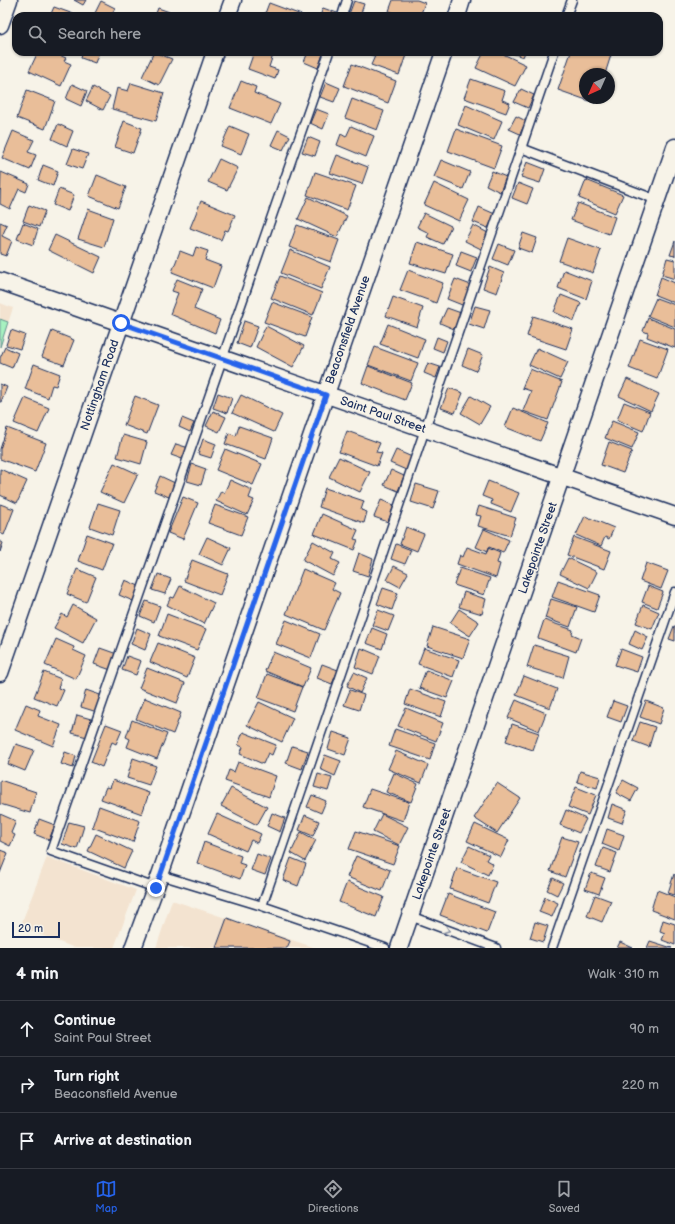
<!DOCTYPE html>
<html lang="en">
<head>
<meta charset="utf-8">
<style>
  :root { --surface:#171b24; --page:#20242c; --text:#f1f3f6; --muted:#9ea1a6; --line:#363941; --accent:#2563eb }
  body { margin:0; font-family:"Balsamiq Sans",sans-serif; background:var(--page); color:var(--text) }
  .compass { position:absolute; left:579px; top:68px; width:36px; height:36px; border-radius:50%; background:var(--surface); box-shadow:0 1px 3px #0004; rotate:225deg }
  .scale { position:absolute; left:12px; bottom:10px; width:48px; box-sizing:border-box; padding-left:4px; border:2px solid #1b2f5e; border-top:0; font-size:11px; line-height:14px; white-space:nowrap; color:#1b2f5e; -webkit-text-stroke:3px #f7f3e8; paint-order:stroke }
  .stop { position:absolute; width:12px; height:12px; margin:-9px; border:3px solid #2563eb; border-radius:50%; background:#fff }
  .stop.end { background:#2563eb; border-color:#fff; box-shadow:0 1px 4px #0008 }
  .list { margin:0; padding:0; list-style:none }
  h2 { display:flex; justify-content:space-between; align-items:center; height:52px; margin:0; padding:0 16px; font-size:17px }
  h2 small { font-size:13px; font-weight:400; color:var(--muted) }
  .list li { display:grid; grid-template-columns:26px 1fr auto; gap:12px; align-items:center; box-sizing:border-box; height:56px; padding:0 16px; border-top:1px solid var(--line) }
  .list b { display:block; font-size:15px; white-space:nowrap }
  .list p { margin:0; font-size:13px; white-space:nowrap; color:var(--muted) }
  .list em { font-size:13px; font-style:normal; color:var(--muted) }
  .icon { flex:none; width:22px; height:22px; fill:none; stroke:currentColor; stroke-width:2; stroke-linecap:round; stroke-linejoin:round }
  .map { position:relative; flex:none; width:675px; height:948px; overflow:hidden }
  .search { position:absolute; background:var(--surface); box-shadow:0 1px 3px #0004; left:12px; right:12px; top:12px; height:44px; display:flex; align-items:center; gap:10px; box-sizing:border-box; padding:0 14px; border-radius:12px; color:var(--muted); font-size:15px }
  .sheet { height:220px; background:var(--surface) }
  nav { display:flex; justify-content:space-around; align-items:center; box-sizing:border-box; height:56px; border-top:1px solid var(--line); background:var(--surface); font-size:11px; color:var(--muted) }
  nav a { display:grid; justify-items:center; gap:2px }
  nav .on { color:var(--accent) }
  .map>svg:first-child { display:block }
  .built { fill:#f3e3d0 }
  .green { fill:#a7f1c0; stroke:#61908f }
  .building { fill:#e9be99; stroke:#1b2f5e }
  .lines { fill:none; stroke-linecap:round; stroke-linejoin:round }
  .lane-casing { stroke:#1b2f5e; stroke-width:11 }
  .street-casing { stroke:#1b2f5e; stroke-width:19 }
  .lane { stroke:#f7f3e8; stroke-width:8 }
  .street { stroke:#f7f3e8; stroke-width:16 }
  .oneway { stroke:#8991a3 }
  .route { stroke:#2563eb; stroke-width:5 }
  .labels { text-anchor:middle; dominant-baseline:central; stroke-width:3; stroke-linejoin:round; paint-order:stroke }
  .street-label { font-size:12px; fill:#1b2f5e; stroke:#f7f3e8 }
</style>
</head>
<body>
<div class="map">
<svg width="675" height="948" viewBox="0 0 675 948">
  <rect width="100%" height="100%" fill="#f7f3e8"/>
  <filter id="ink" filterUnits="userSpaceOnUse"><feTurbulence type="fractalNoise" baseFrequency=".025" numOctaves="2"/><feDisplacementMap in="SourceGraphic" scale="8" xChannelSelector="R" yChannelSelector="G"/><feConvolveMatrix kernelMatrix="1 2 1 2 8 2 1 2 1" color-interpolation-filters="sRGB"/></filter>
  <g filter="url(#ink)">
    <path class="built" d="M0 303 13 308 0 347Z
      M47 857 136 890 114 948H75L20 927Z
      M172 900 316 948H156Z"/>
    <path class="green" d="M0 319 8 322 0 347Z"/>
    <path class="building" d="M74 0H86L83 5Z
      M393 0H417L425 3 420 16H403L389 11Z
      M101 1 115 8 111 16 94 15Z
      M354 1 364 4 360 16 349 14Z
      M269 3 304 16H264Z
      M54 7 76 15V16H50Z
      M158 8 181 16H155Z
      M323 8 337 13 336 16H320Z
      M38 52H53L66 58 64 61 71 64 61 86 29 71Z
      M83 52H99L95 63 81 58Z
      M154 52 172 59 159 85 142 77Z
      M254 52H274L269 67 278 70 275 79 248 69Z
      M308 52H324L318 68 304 62Z
      M369 52H398L406 55 399 75 371 65 375 56 368 54Z
      M484 52H499L526 65 515 86 476 68Z
      M509 52H525L523 57Z
      M571 52H612L605 74H585V98H596L595 103 558 90Z
      M352 64 396 81 388 103 344 86Z
      M471 79 505 91 502 100 510 103 506 113 464 98Z
      M241 81 256 87 254 93 280 104 271 124 230 108Z
      M326 82 340 88 334 102 320 97Z
      M131 83 164 93 156 121 112 109 117 88 128 91Z
      M72 84 87 91 81 106 66 99Z
      M93 87 110 96 103 110 86 101Z
      M521 89 534 95 528 108 514 102Z
      M27 90 55 101 45 129 17 118Z
      M352 99 384 111 377 130 345 118Z
      M466 105 502 121 494 140 458 125Z
      M316 109 329 114 323 129 310 123Z
      M516 116 526 121 520 134 509 129Z
      M124 121 142 128 133 153 115 147Z
      M58 124 73 131 67 146 52 139Z
      M230 126 249 134 241 154 221 146Z
      M351 126 374 136 366 157 337 145 341 134 346 137Z
      M456 129 502 146 494 168 448 151Z
      M278 130 290 136 283 150 271 145Z
      M13 131 34 140 28 152 36 155 30 170 2 158Z
      M308 137 320 142 315 156 302 152Z
      M73 149 88 154 82 169 67 164Z
      M337 155 368 167 362 184 330 173Z
      M219 159 238 168 227 190 208 182Z
      M441 160 470 172 463 189 434 177Z
      M527 162 545 169 540 183 521 177Z
      M43 165 58 171 53 186 38 180Z
      M492 171 506 177 500 192 486 185Z
      M1 172 29 184 26 192 19 189 10 209 0 204Z
      M315 172 356 186 347 210 307 195Z
      M97 175 126 187 118 208 89 196Z
      M586 180 623 195 615 213 579 198Z
      M434 183 469 200 459 221 424 205Z
      M518 183 533 189 527 204 512 198Z
      M59 189 74 195 68 211 53 205Z
      M308 197 347 216 337 237 298 219Z
      M201 201 235 215 228 231 225 230 221 240 190 228Z
      M578 203 615 217 609 234 571 220Z
      M29 205 45 211 39 227 23 221Z
      M479 207 495 214 488 228 473 222Z
      M88 209 113 218 104 247 78 239Z
      M424 213 451 226 443 244 427 237 429 233 417 227Z
      M0 222 7 225 2 236 12 241 6 256 0 254Z
      M23 223 38 229 33 245 17 239Z
      M297 225 339 240 331 262 289 247Z
      M473 225 488 233 481 249 465 241Z
      M523 233 537 238 532 253 518 248Z
      M55 235 101 257 94 273 48 250Z
      M567 238 601 250 593 273 559 261Z
      M675 241V256L670 255Z
      M417 242 453 254 446 274 410 263Z
      M499 244 514 250 508 265 493 259Z
      M196 247 208 251 205 260 221 266 213 288 172 272 180 251 193 256Z
      M290 250 330 267 321 289 281 273Z
      M461 251 477 257 471 272 456 266Z
      M667 258 675 260V279L662 275Z
      M490 267 504 273 497 293 483 288Z
      M408 270 443 283 436 303 400 290Z
      M564 270 592 281 586 299 558 288Z
      M280 276 322 293 313 315 271 298Z
      M661 277 675 283V303L655 295Z
      M177 279 202 289 194 309 220 320 215 333 170 314 178 293 172 291Z
      M455 279 471 285 462 305 447 299Z
      M561 295 581 303 574 321 554 312Z
      M393 297 423 308 417 327 386 316Z
      M656 298 675 305V327L648 316Z
      M272 302 312 317 305 337 264 322Z
      M475 306 490 310 484 329 469 324Z
      M447 308 461 313 454 329 440 323Z
      M533 316 573 329 566 349 527 336Z
      M648 318 675 329V348L647 337 648 333 643 331Z
      M244 321 258 326 250 348 237 343Z
      M388 324 425 339 418 358 380 344Z
      M266 326 304 346 293 367 256 347Z
      M11 330 25 335 20 349 6 345Z
      M52 331 74 340 64 365 42 357Z
      M437 337 447 341 443 352 433 348Z
      M640 339 668 349 657 379 629 368Z
      M5 347 18 353 12 368 0 363V358Z
      M375 347 418 363 411 381 368 365Z
      M537 348 568 362 560 379 529 365Z
      M468 349 483 355 476 371 462 365Z
      M428 363 440 367 436 378 424 373Z
      M34 364 60 374 56 386 52 385 48 398 25 389Z
      M368 366 412 383 405 400 362 383Z
      M530 369 562 382 548 420 523 411 531 391 522 388Z
      M627 379 659 394 651 411 619 396Z
      M0 384 7 387 1 402H0Z
      M449 388 463 393 455 413 441 408Z
      M218 393 232 398 227 413 213 408Z
      M241 395 282 415 274 432 232 413Z
      M135 396 158 405 147 434 124 425Z
      M471 396 490 407 480 424 461 413Z
      M25 398 49 408 38 433 14 423Z
      M624 402 650 412 643 431 617 420Z
      M513 408 548 423 540 441 505 427Z
      M213 411 226 417 219 432 206 426Z
      M182 418 194 423 190 432 179 427Z
      M612 421 639 432 632 449 605 438Z
      M239 426 273 438 266 459 225 444 229 433 236 436Z
      M7 428 46 443 35 472 0 459V449Z
      M347 431 380 443 376 452 382 453 377 466 339 452Z
      M123 435 147 442 141 464 117 457Z
      M203 439 216 444 211 458 198 454Z
      M609 442 632 451 623 473 601 465Z
      M176 444 189 448 185 460 171 455Z
      M225 449 262 464 253 485 216 470Z
      M396 450 412 457 406 470 390 463Z
      M339 457 370 472 360 492 329 477Z
      M114 463 138 474 124 503 100 492Z
      M192 464 206 469 201 485 187 481Z
      M0 469 27 481 17 503 0 495Z
      M391 470 404 476 398 491 384 485Z
      M160 476 175 483 169 497 154 491Z
      M230 480 252 490 249 498 254 500 247 515 216 501 221 491 224 493Z
      M488 481 519 493 511 512 491 504 492 500 482 496Z
      M416 484 439 491 433 509 411 502Z
      M325 488 364 501 361 510 367 512 364 523 319 507Z
      M183 497 198 503 183 539 168 533Z
      M381 500 394 505 388 522 374 517Z
      M98 503 120 510 112 535 90 527Z
      M0 504 14 509 4 535 0 533Z
      M215 505 248 517 241 535 208 523Z
      M479 506 516 518 510 536 478 526 481 516 476 515Z
      M322 514 358 530 354 539 358 540 354 550 314 534Z
      M585 516 614 528 609 539 605 537 601 546 576 535Z
      M406 527 424 534 417 551 400 544Z
      M484 529 509 540 503 553 489 547 487 552 476 547Z
      M87 534 112 543 102 570 78 561Z
      M207 537 231 548 223 565 199 554Z
      M574 537 611 551 604 569 567 555Z
      M0 541 3 543 0 552Z
      M313 541 335 553 332 559 340 563 333 576 303 560Z
      M396 544 411 550 405 564 391 559Z
      M467 547 486 554 488 548 500 553 497 563 500 564 496 578 457 564 460 555 463 557Z
      M359 553 373 559 368 576 353 571Z
      M568 558 597 572 589 588 560 574Z
      M192 560 228 574 220 595 184 581Z
      M646 563 668 571 661 589 640 581Z
      M394 566 408 573 400 587 387 580Z
      M460 568 490 578 484 595 454 585Z
      M77 569 96 577 86 602 67 594Z
      M303 569 335 583 332 589 340 593 324 630 286 614Z
      M158 574 171 579 165 594 152 590Z
      M125 580 139 586 133 601 119 595Z
      M558 580 600 595 594 612 552 597Z
      M180 586 214 603 204 624 167 605 171 597 174 598Z
      M648 586 663 592 657 608 642 602Z
      M383 588 398 593 392 610 377 604Z
      M464 592 486 599 482 614 459 607Z
      M551 599 577 607 570 627 545 618Z
      M146 601 160 606 154 622 140 616Z
      M73 605 96 618 83 643 54 628 62 614 67 617Z
      M643 605 659 612 652 629 636 623Z
      M459 609 479 622 470 636 450 623Z
      M378 610 394 616 388 631 372 625Z
      M167 614 206 629 197 650 159 636Z
      M286 620 320 634 311 658 276 644Z
      M544 620 573 630 572 634 581 638 576 652 538 638Z
      M674 626H675V641L669 639Z
      M433 627 470 639 463 658 427 646Z
      M137 628 151 634 145 650 131 644Z
      M372 628 387 634 382 649 366 643Z
      M635 630 648 637 642 650 629 644Z
      M56 639 74 647 73 650 86 656 76 679 45 665Z
      M158 643 195 658 187 678 150 662Z
      M534 645 569 656 563 678 527 667Z
      M100 648 117 654 111 670 94 664Z
      M361 648 380 656 373 674 355 667Z
      M424 648 459 660 453 677 418 664Z
      M621 649 642 657 637 672 615 665Z
      M273 652 311 668 303 687 265 671Z
      M127 656 141 661 136 675 122 670Z
      M322 664 338 670 332 684 317 678Z
      M147 668 185 683 177 703 139 688Z
      M426 670 454 681 447 698 419 688Z
      M44 672 61 679 58 688 64 690 57 706 34 697Z
      M354 672 367 678 360 693 347 686Z
      M267 674 302 687 293 711 258 698Z
      M524 676 557 689 550 708 516 695Z
      M410 689 446 702 441 717 405 704Z
      M86 690 103 696 97 712 81 707Z
      M350 690 364 695 359 710 344 705Z
      M145 698 181 713 173 734 136 719Z
      M516 700 546 713 539 731 508 718Z
      M613 701 627 706 621 722 607 717Z
      M646 701 664 708 659 724 640 717Z
      M259 702 293 718 282 742 247 725Z
      M26 704 40 710 38 716 61 725 53 746 15 730Z
      M406 708 443 723 436 741 398 726Z
      M77 715 91 719 87 737 72 733Z
      M132 720 167 734 157 759 127 747 130 739 126 737Z
      M640 722 655 727 649 747 633 741Z
      M106 724 122 730 116 744 112 742 102 767 91 762Z
      M512 724 539 733 533 750 506 741Z
      M395 729 435 743 430 760 389 746Z
      M243 732 276 745 272 755 268 753 263 764 240 754 243 747 238 745Z
      M333 732 351 738 345 755 328 749Z
      M16 744 34 750 25 771 8 764Z
      M292 746 308 751 302 769 286 763Z
      M396 751 428 765 421 783 388 769Z
      M65 752 76 756 73 768 61 764Z
      M325 755 341 761 335 776 320 769Z
      M133 758 156 766 149 785 127 778Z
      M238 762 276 776 269 797 225 781 229 770 234 772Z
      M580 771 600 777 597 788 577 782Z
      M394 773 418 784 411 802 386 792Z
      M318 774 332 778 328 791 314 787Z
      M0 780 36 792 30 813 0 804Z
      M113 780 149 793 142 814 101 799 106 787 110 788Z
      M623 780 638 788 631 801 616 793Z
      M497 783 520 798 497 833 474 818Z
      M576 787 596 795 588 815 568 807Z
      M231 788 267 807 257 825 221 806Z
      M370 789 409 802 403 821 363 807Z
      M312 795 326 801 321 813 307 807Z
      M612 804 627 810 622 823 608 818Z
      M99 806 140 821 133 842 92 827Z
      M566 810 586 819 579 833 560 825Z
      M272 813 285 818 280 832 267 826Z
      M0 814 16 821 11 833 15 835 10 846 0 841Z
      M217 814 261 834 257 843 251 840 246 851 208 834Z
      M382 814 408 827 399 845 373 832Z
      M305 815 319 821 313 836 299 830Z
      M39 819 55 825 49 840 34 834Z
      M69 822 84 826 77 849 62 844Z
      M475 824 509 840 501 857 467 841Z
      M607 829 624 835 619 851 602 844Z
      M356 831 400 846 393 864 349 849Z
      M301 832 316 840 305 861 291 853Z
      M96 834 132 851 124 868 88 851Z
      M562 837 578 842 565 877 550 871Z
      M204 842 241 856 239 863 245 865 240 879 197 863Z
      M469 846 489 855 486 860 493 864 488 875 461 862Z
      M603 848 617 853 610 872 596 867Z
      M0 850 8 853 0 873Z
      M257 854 271 859 265 875 251 870Z
      M356 856 390 870 382 891 347 877Z
      M291 858 306 864 298 886 283 880Z
      M457 868 496 882 488 903 450 889Z
      M591 873 605 878 599 894 585 889Z
      M674 874 675 875V895L668 893Z
      M553 878 563 883 557 895 547 890Z
      M347 882 384 897 376 917 339 902Z
      M657 890 675 897V919L651 910Z
      M448 894 495 912 487 933 440 915Z
      M595 895 611 901 602 922 587 916Z
      M545 897 558 903 552 917 539 912Z
      M227 918 290 941 287 948H216Z
      M663 920 675 924V945L662 940 665 933 660 931Z
      M535 922 548 926 543 942 530 938Z
      M650 941 672 948H647Z
      M620 942 633 948H617Z"/>
    <g class="lines">
      <defs>
        <path id="lane" d="M342 16 347 0
          M566 16 572 0
          M521 148 657 200
          M160 875 262 906 385 948
          M156 888 51 851 329 52
          M262 906 554 52
          M410 916 496 948
          M552 948 675 592"/>
        <path id="street" d="M227 16 233 0
          M457 16 462 0
          M0 25 9 0
          M0 281 675 516
          M0 673 215 52
          M133 948 160 875 444 52
          M399 948 675 147"/>
      </defs>
      <use href="#lane" class="lane-casing"/>
      <use href="#street" class="street-casing"/>
      <use href="#lane" class="lane"/>
      <use href="#street" class="street"/>
    </g>
    <defs><path id="oneway-chevron" d="M-2-3.5L2.5 0L-2 3.5" fill="none" stroke-width="1.6" stroke-linecap="round" stroke-linejoin="round"/></defs>
    <use class="oneway" href="#oneway-chevron" transform="translate(447 930) rotate(20)"/>
  </g>
  <g class="lines" filter="url(#ink)">
    <path class="route" d="M121 323 326 395 156 888"/>
  </g>
  <g class="labels">
    <g class="street-label">
      <text transform="translate(348 330) rotate(-71)">Beaconsfield Avenue</text>
      <text transform="translate(100 385) rotate(-71)">Nottingham Road</text>
      <text transform="translate(383 415) rotate(19)">Saint Paul Street</text>
      <text transform="translate(538 548) rotate(-71)">Lakepointe Street</text>
      <text transform="translate(432 854) rotate(-71)">Lakepointe Street</text>
    </g>
  </g>
</svg>
<svg class="compass" viewBox="-18 -18 36 36"><path d="M0-13l5 13h-10z" fill="#e53935"/><path d="M0 13l5-13h-10z" fill="#9ea1a6"/></svg>
<div class="scale">20 m</div>
<div class="stop" style="left:121px;top:323px"></div>
<div class="stop end" style="left:156px;top:888px"></div>
<div class="search"><svg class="icon" aria-label="search" viewBox="0 0 24 24"><circle cx="10" cy="10" r="6"/><path d="M15 15l6 6"/></svg>Search here</div>
</div>
<section class="sheet">
<h2>4 min<small>Walk · 310 m</small></h2>
<ul class="list">
<li><svg class="icon" aria-label="ahead" viewBox="0 0 24 24"><path d="M12 20V5M6 11l6-6 6 6"/></svg><div><b>Continue</b><p>Saint Paul Street</p></div><em>90 m</em></li>
<li><svg class="icon" aria-label="right" viewBox="0 0 24 24"><path d="M7 20v-9h11M14 6l5 5-5 5"/></svg><div><b>Turn right</b><p>Beaconsfield Avenue</p></div><em>220 m</em></li>
<li><svg class="icon" aria-label="arrive" viewBox="0 0 24 24"><path d="M6 21V4h12l-3 4 3 4H6"/></svg><div><b>Arrive at destination</b></div></li>
</ul>
</section>
<nav>
<a class="on"><svg class="icon" aria-label="map" viewBox="0 0 24 24"><path d="M3 6l6-2 6 2 6-2v14l-6 2-6-2-6 2zM9 4v14M15 6v14"/></svg>Map</a>
<a><svg class="icon" aria-label="directions" viewBox="0 0 24 24"><path d="M12 3l9 9-9 9-9-9zM9 14v-3h6M13 9l2 2-2 2"/></svg>Directions</a>
<a><svg class="icon" aria-label="saved" viewBox="0 0 24 24"><path d="M7 4h10v16l-5-4-5 4z"/></svg>Saved</a>
</nav>
</body>
</html>
